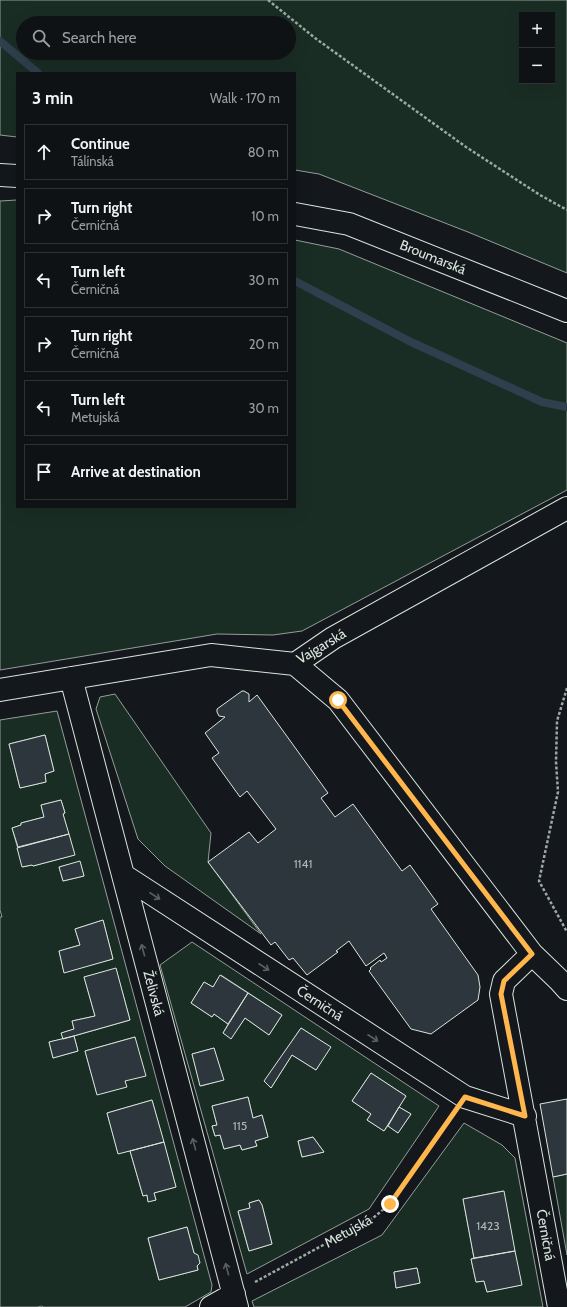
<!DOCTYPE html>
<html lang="en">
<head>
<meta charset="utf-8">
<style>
  :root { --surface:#0f1215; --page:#181b1e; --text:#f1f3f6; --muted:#9b9ea0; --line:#2f3234 }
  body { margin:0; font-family:Cabin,sans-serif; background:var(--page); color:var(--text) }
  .controls { position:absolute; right:12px; top:12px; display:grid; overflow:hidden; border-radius:0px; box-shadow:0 4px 16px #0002 }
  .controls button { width:36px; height:36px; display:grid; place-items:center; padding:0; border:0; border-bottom:1px solid var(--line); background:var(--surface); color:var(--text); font:20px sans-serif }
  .stop { position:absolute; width:12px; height:12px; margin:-9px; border:3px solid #ffb74d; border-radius:50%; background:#fff }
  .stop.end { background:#ffb74d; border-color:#fff; box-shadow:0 1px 4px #0008 }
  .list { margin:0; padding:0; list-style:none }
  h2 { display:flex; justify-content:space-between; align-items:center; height:52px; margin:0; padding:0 16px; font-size:17px }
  h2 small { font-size:13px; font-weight:400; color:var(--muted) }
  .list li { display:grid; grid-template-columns:26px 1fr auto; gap:12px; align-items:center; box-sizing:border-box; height:56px; margin:0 8px 8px; padding:0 8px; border:1px solid var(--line); border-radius:0px }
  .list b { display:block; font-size:15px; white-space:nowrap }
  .list p { margin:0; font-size:13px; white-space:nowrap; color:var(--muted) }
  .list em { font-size:13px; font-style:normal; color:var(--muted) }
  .icon { flex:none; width:22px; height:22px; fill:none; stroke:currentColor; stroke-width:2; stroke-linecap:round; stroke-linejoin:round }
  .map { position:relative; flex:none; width:567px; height:1307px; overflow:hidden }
  .search { position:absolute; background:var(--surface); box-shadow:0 4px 16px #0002; left:16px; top:16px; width:280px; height:44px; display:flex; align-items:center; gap:10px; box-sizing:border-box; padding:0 14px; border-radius:22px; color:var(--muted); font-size:15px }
  .panel { position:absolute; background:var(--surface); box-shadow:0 4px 16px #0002; left:16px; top:72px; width:280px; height:436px; border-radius:0px }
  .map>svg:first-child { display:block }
  .green { fill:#1a2d24; stroke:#939e99; fill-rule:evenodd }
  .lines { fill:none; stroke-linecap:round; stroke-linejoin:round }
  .stream { stroke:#2f3f4d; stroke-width:8 }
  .building { fill:#2c363c; stroke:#d8e6dc }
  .minor-casing { stroke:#d8e6dc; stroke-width:24 }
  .tertiary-casing { stroke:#d8e6dc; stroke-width:24 }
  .path { stroke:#9da8a2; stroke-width:2.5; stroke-dasharray:3 2; stroke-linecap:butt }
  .minor { stroke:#14181c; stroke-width:22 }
  .tertiary { stroke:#14181c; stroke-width:22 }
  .oneway { stroke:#59605f }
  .route { stroke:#ffb74d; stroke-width:5 }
  .labels { text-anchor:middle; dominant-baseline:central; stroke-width:3; stroke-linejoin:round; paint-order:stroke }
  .number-label { font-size:12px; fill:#adbab4 }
  .street-label { font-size:14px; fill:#d8e6dc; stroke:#14181c }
</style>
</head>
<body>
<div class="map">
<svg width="567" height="1307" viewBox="0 0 567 1307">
  <rect width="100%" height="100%" fill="#14181c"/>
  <path class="green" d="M0 0H567V273L468 232 319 174 295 170V73H17V137L0 135ZM522 15H552V81H522ZM23 23H289V53H23Z
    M17 200V507H295V240L339 249 567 343V490L302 631 273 635 217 634 0 670V201Z
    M115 694 211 833 208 862 261 934 165 866 138 839 96 709 100 697Z
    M57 711 212 1285 211 1292 185 1307H43L42 1306 37 1307H0V917H2L0 910V720ZM45 735 54 771 45 774 46 782 20 788 9 744ZM61 800 65 813 63 814 74 855 33 866 32 865 23 867 12 828 21 825V823L44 817 41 805ZM80 862 84 876 63 881 59 867ZM103 920 113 959 64 972 59 951 80 945 75 929ZM116 969 130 1020 74 1036 78 1051 53 1058 49 1042 63 1039 62 1033 74 1029 72 1021 95 1016 84 977ZM135 1037 125 1081 126 1086 97 1094 85 1051ZM152 1100 176 1187 154 1193 156 1200 148 1201 147 1195 143 1196 130 1151 118 1153 107 1113ZM187 1227 194 1253 200 1263 197 1266 198 1270 159 1280 148 1238Z
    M192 942 439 1106 369 1209 247 1274 160 965ZM221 975 282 1015 269 1035 245 1018 231 1038 223 1033 228 1024 214 1014 212 1017 191 1003 204 982 213 987ZM301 1028 330 1047 316 1070 292 1055 271 1088 265 1081ZM214 1048 223 1080 201 1086 192 1054ZM371 1073 406 1096 399 1107 411 1114 398 1133 388 1126 384 1131 367 1120 371 1114 352 1101ZM248 1097 253 1118 262 1115 268 1137 255 1141 257 1146 242 1150 240 1145 224 1149 220 1135 215 1136 212 1126 217 1125 212 1106ZM313 1137 324 1152 302 1157 298 1141ZM259 1200 262 1205 272 1244 249 1251 238 1212 250 1208 249 1203Z
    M464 1123 502 1145 515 1158 543 1307H254L252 1301 382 1235ZM503 1191 521 1285 487 1292 484 1281 476 1282 471 1259 474 1258 463 1199ZM417 1268 420 1283 396 1288 394 1272Z
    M567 1174V1255L553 1177Z"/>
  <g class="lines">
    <path class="stream" d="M0 41 38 73
      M295 281 409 341 542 402 567 407"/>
  </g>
  <path class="building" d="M242 691H244L249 694V702L257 695 328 793 321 798 335 817 353 804 402 871 410 865 438 904 431 909 478 975 480 987 478 1000 431 1034 411 1029 369 971 371 969 370 968 380 960 381 962 387 958 384 953 366 966 349 941 336 951 338 952 307 975 293 958 289 960 275 942 271 945 208 862 249 832 258 843 276 829 247 791 240 797 212 758 219 753 205 733 225 717 219 716 217 712V709Z
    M45 735 54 771 45 774 46 782 20 788 9 744Z
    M61 800 65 813 63 814 69 834 18 847 12 828 21 825V823L44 817 41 805Z
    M69 834 75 855 33 866 32 865 22 867 17 848Z
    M80 861 84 876 63 881 59 867Z
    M103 920 113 959 64 973 59 951 80 945 75 929Z
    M116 968 130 1020 63 1039 61 1033 74 1029 72 1021 95 1016 84 977Z
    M220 975 248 993 228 1024 214 1014 212 1017 191 1003 204 982 213 987Z
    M248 993 282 1015 269 1035 245 1018 231 1039 223 1033Z
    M301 1028 331 1047 316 1070 292 1055 271 1088 264 1081Z
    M74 1036 78 1051 53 1058 49 1042Z
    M135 1037 146 1076 125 1081 127 1087 97 1095 85 1051Z
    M214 1048 224 1080 200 1086 192 1054Z
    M371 1073 406 1096 384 1131 367 1120 371 1114 352 1101Z
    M248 1097 253 1118 262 1115 268 1137 255 1141 257 1146 242 1150 240 1145 224 1149 220 1135 215 1136 212 1126 217 1125 212 1106Z
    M567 1099V1174L553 1177 540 1104Z
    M152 1100 164 1142 118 1154 107 1113Z
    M399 1107 411 1114 398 1133 388 1126Z
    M313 1137 324 1152 302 1157 298 1141Z
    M164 1142 176 1187 154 1193 156 1200 148 1202 147 1195 143 1196 130 1151Z
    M504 1191 515 1251 474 1258 463 1199Z
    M259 1200 262 1205 272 1244 249 1251 238 1211 250 1208 249 1203Z
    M187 1227 194 1253 198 1255 200 1263 197 1266 198 1270 159 1280 148 1238Z
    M515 1251 522 1285 487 1292 484 1281 476 1282 471 1259Z
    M417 1268 420 1283 396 1288 394 1272Z"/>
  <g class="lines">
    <defs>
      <path id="minor" d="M295 664 338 700 532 954 559 980 567 989
        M71 678 237 1307
        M0 690 211 655 295 664 333 638 567 508
        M123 875 465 1097 525 1116
        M532 954 504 981 501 994 559 1307
        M211 1307 234 1294"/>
      <path id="tertiary" d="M0 175 17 176
        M295 214 349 224 567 311"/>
    </defs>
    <use href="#minor" class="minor-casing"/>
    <use href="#tertiary" class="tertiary-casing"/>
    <path class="path" d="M268 0 315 38 466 147 540 195 567 210
      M567 688 557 721 556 762 558 792 539 881 567 932
      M255 1282 373 1218 390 1204 451 1116"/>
    <use href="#minor" class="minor"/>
    <use href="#tertiary" class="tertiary"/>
  </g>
  <defs><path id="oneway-shaft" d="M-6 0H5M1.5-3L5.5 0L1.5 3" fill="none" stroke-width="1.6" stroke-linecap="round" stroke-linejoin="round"/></defs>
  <g class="oneway">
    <use href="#oneway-shaft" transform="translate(155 896) rotate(33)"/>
    <use href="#oneway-shaft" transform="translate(143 950) rotate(-105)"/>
    <use href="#oneway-shaft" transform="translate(264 967) rotate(33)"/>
    <use href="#oneway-shaft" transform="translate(373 1038) rotate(33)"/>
    <use href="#oneway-shaft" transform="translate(194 1144) rotate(-105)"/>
    <use href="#oneway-shaft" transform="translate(227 1269) rotate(-105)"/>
  </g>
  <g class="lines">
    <path class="route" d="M338 700 532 954 504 981 501 994 525 1116 465 1097 390 1204"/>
  </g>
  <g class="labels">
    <g class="number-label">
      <text x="303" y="863">1141</text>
      <text x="240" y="1125">115</text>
      <text x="488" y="1225">1423</text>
    </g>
    <g class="street-label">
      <text transform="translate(433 257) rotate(22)">Broumarská</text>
      <text transform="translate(321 646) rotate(-31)">Vajgarská</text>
      <text transform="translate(154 993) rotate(75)">Želivská</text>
      <text transform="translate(320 1003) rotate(33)">Černičná</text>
      <text transform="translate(348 1231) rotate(-29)">Metujská</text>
      <text transform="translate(546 1235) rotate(80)">Černičná</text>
    </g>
  </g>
</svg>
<div class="controls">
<button>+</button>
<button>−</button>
</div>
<div class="stop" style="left:338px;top:700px"></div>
<div class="stop end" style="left:390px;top:1204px"></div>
<div class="search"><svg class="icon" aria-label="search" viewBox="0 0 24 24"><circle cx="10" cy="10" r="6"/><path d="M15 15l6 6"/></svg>Search here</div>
<section class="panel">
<h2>3 min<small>Walk · 170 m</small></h2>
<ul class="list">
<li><svg class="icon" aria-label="ahead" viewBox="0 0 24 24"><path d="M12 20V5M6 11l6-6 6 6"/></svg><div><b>Continue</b><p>Tálínská</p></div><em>80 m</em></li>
<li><svg class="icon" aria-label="right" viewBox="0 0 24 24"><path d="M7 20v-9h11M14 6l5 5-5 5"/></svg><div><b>Turn right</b><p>Černičná</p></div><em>10 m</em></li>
<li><svg class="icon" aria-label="left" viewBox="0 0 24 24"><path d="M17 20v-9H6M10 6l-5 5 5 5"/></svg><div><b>Turn left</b><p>Černičná</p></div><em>30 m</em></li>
<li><svg class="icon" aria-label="right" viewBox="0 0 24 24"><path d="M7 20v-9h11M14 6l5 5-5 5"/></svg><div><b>Turn right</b><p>Černičná</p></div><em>20 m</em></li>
<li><svg class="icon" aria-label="left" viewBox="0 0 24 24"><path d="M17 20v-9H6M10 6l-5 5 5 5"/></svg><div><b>Turn left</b><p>Metujská</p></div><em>30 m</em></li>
<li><svg class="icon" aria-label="arrive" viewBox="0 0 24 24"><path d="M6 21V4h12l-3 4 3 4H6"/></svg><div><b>Arrive at destination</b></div></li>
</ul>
</section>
</div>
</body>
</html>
